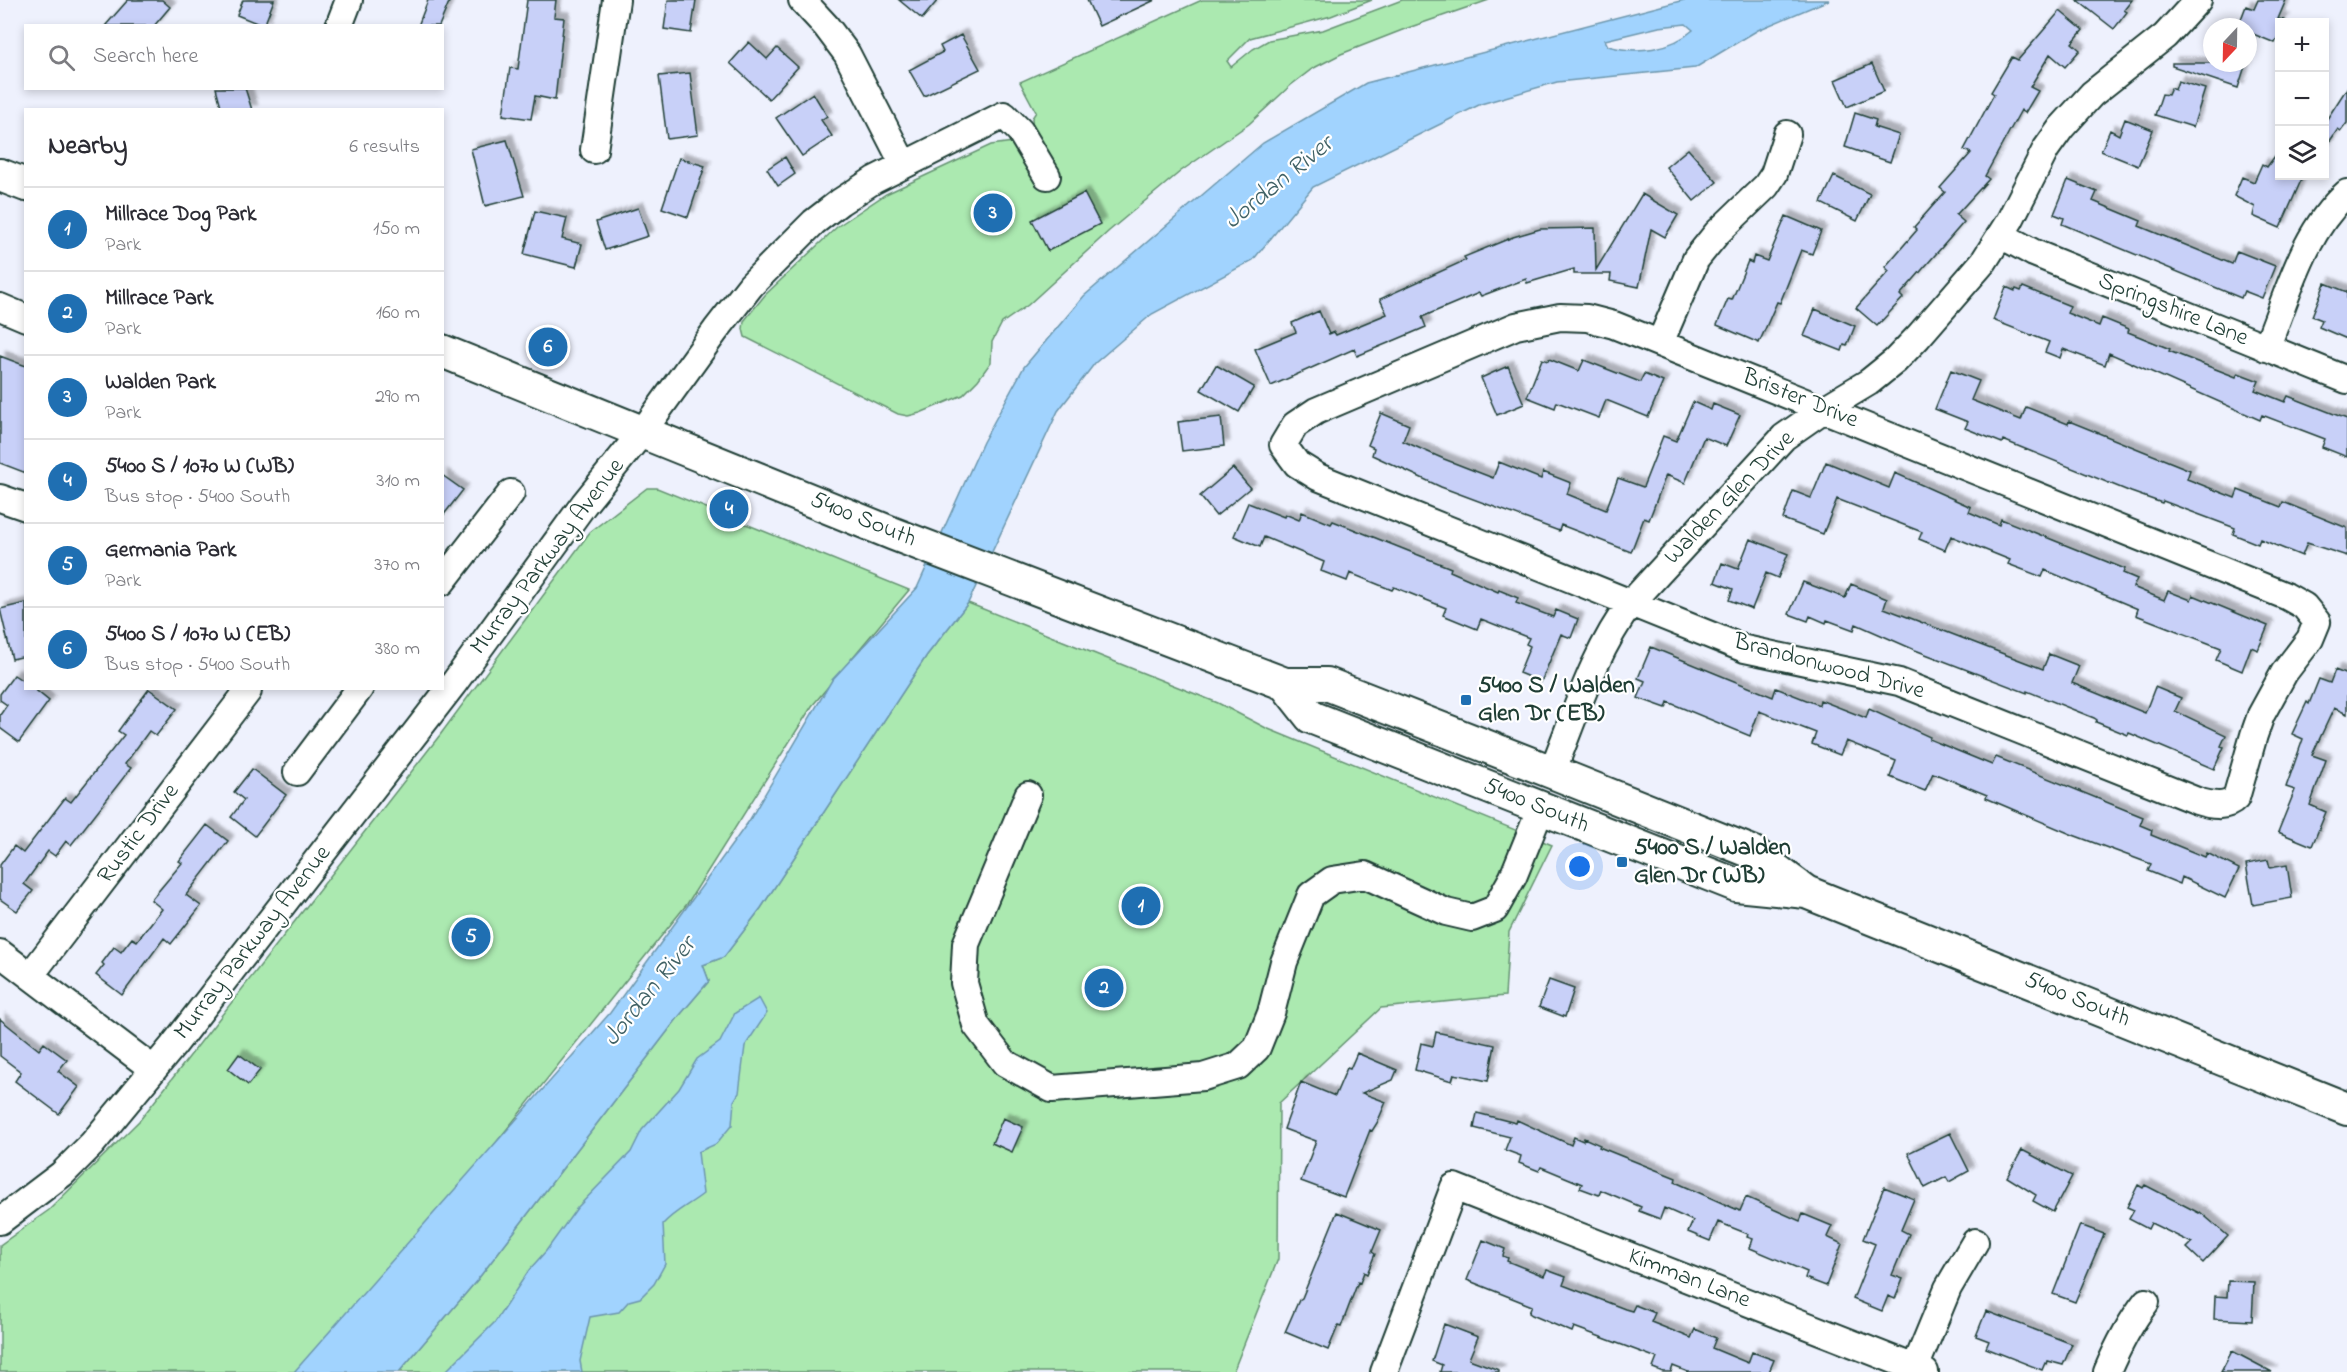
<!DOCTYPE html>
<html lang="en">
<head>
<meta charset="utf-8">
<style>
  :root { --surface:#fff; --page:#f2f2f3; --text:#2b2b33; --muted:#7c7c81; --line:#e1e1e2; --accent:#1f6fb2 }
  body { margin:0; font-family:"Indie Flower",sans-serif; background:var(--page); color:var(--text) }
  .controls { position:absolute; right:18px; top:18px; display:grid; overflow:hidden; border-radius:0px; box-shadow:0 3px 9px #0003 }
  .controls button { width:54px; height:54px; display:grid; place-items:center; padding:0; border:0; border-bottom:2px solid var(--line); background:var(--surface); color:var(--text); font:30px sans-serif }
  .compass { position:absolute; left:2203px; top:18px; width:54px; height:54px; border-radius:50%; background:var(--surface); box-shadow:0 3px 9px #0003; rotate:202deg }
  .you { position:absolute; left:1580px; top:867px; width:21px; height:21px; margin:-15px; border:4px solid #fff; border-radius:50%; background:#1a73e8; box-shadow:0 0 0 9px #1a73e833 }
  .badge { display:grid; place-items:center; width:39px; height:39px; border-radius:50%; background:var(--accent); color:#fff; font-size:20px; font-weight:700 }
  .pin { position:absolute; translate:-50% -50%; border:3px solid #fff; box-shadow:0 2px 6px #0006 }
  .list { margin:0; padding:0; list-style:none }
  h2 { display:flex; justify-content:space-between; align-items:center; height:78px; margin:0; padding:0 24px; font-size:26px }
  h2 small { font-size:20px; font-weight:400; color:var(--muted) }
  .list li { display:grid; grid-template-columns:39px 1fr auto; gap:18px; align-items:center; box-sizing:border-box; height:84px; padding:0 24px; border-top:2px solid var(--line) }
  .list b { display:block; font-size:22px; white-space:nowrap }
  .list p { margin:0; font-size:20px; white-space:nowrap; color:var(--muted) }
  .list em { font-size:20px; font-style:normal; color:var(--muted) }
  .icon { flex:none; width:33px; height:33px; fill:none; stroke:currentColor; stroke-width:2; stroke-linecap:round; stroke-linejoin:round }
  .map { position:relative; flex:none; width:2347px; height:1372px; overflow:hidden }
  .search { position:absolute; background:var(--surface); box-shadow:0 3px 9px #0003; left:24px; top:24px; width:420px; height:66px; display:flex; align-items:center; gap:15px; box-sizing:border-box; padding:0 21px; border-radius:0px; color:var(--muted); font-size:22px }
  .panel { position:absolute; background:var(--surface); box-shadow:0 3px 9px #0003; left:24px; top:108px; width:420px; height:582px; border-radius:0px }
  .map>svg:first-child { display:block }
  .green { fill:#abe9b0; stroke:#659372; stroke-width:1.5 }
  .water { fill:#a1d3fe; stroke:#6d97ad; stroke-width:1.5; fill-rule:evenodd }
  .building { fill:#c8d0f8; stroke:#1f3d34; stroke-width:1.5; filter:url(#shadow) }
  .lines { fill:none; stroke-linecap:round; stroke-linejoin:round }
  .minor-casing { stroke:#1f3d34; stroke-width:30 }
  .major-casing { stroke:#1f3d34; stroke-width:36 }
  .minor { stroke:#fff; stroke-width:26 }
  .major { stroke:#fff; stroke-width:32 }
  .poi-dot { fill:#1f6fb2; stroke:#fff; stroke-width:2 }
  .labels { text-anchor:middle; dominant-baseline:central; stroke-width:4.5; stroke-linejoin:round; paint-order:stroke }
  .street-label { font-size:24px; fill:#1f3d34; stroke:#fff }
  .poi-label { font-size:24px; font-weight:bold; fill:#1f3d34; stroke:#fff; text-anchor:start }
  .water-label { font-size:26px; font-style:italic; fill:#406266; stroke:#fff }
</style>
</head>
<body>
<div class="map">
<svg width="2347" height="1372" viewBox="0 0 2347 1372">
  <defs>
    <filter id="shadow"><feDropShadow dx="5.5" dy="-5.5" stdDeviation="1.5" flood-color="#0004"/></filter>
  </defs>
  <rect width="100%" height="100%" fill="#eef1fd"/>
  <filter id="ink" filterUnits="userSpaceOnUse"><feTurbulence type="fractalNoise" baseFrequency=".0167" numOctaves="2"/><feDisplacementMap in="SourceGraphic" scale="12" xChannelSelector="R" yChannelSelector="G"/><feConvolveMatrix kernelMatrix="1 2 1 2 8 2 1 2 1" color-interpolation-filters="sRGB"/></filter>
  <g filter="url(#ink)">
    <path class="green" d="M1202 0H1372L1331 16 1250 38 1227 61 1231 67 1253 49 1269 40 1323 30 1402 0H1489L1405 29 1341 54 1312 69 1291 85 1249 124 1181 171 1109 231 1028 305 1002 323 992 342 991 362 978 380 963 395 920 413 908 416 898 414 745 337 743 329 744 321 765 295 838 226 886 194 991 145 1013 142 1033 130 1032 118 1036 112 1020 82Z
      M647 488H657L909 590 812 706 687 904 398 1265 299 1372H0V1245L49 1210 140 1120 440 735 590 532Z
      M968 603 1218 703 1266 728 1552 845 1509 932 1505 996 1381 1008 1279 1103 1278 1259 1233 1372H399L478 1279 680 1015 709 981 703 965 724 957 761 908 927 655Z"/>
    <path class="water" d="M1684 0H1829L1758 30 1695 68 1557 82 1481 104 1313 187 1253 260 1152 314 1095 363 1058 411 968 603 927 655 761 908 724 957 703 965 709 981 680 1015 478 1279 399 1372H294L610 1013 749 821 832 680 917 588 983 442 1024 367 1084 296 1263 143 1366 83ZM1686 24 1693 30C1671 50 1636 54 1608 46L1605 40 1659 27Z
      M759 998 767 1013 745 1046 739 1093 734 1101 732 1125 716 1144 698 1152 703 1194C689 1205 675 1211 663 1224L665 1264 654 1284 640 1298 629 1301 619 1312 590 1317 580 1361 582 1372H445L495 1322 529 1270 546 1251 577 1208 631 1152 642 1130 679 1089 697 1059 720 1042 735 1013Z"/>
    <path class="building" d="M128 0H162L170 7 154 26H105Z
      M243 0H274L264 26 237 15Z
      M428 0H450L439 26H418Z
      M527 0H556L554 17 564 18 555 100 535 96 531 119 503 115 510 68 518 69Z
      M668 0H696L691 33 664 29Z
      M899 0H938L922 19Z
      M1087 0H1155L1099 26Z
      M2077 0H2132L2124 10 2127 12 2114 29Z
      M2258 0H2286L2278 19 2284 20 2280 22V32L2275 43 2248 32V27H2238L2246 6 2254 9Z
      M2060 11 2083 30 2072 43 2080 50 2065 67 2050 54 2030 87 2038 91 2025 113 2021 110 1985 176 1989 179 1956 215 1964 222 1900 295 1903 298 1877 326 1856 308 1889 271 1885 267 1917 230 1914 227 1945 192 1940 188 1971 153 1964 150 1994 94 1991 92 2012 57 2018 60Z
      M961 35 980 69 924 96 909 70 943 52 940 46Z
      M749 42 767 59 777 48 798 67 769 99 730 63Z
      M2172 63H2246L2238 88 2172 66Z
      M1872 64 1884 91 1847 107 1835 80Z
      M690 73 698 135 667 139 659 76Z
      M2178 81 2205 89 2193 127 2155 115 2162 94 2168 95 2171 88 2175 90Z
      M216 88H245L252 110H222Z
      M2347 88V123L2341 131 2338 129 2325 148V122Z
      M813 93 827 116 821 120 832 136 802 156 776 118Z
      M1855 113 1876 120 1874 127 1899 135 1890 162 1845 147Z
      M2125 119 2153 130 2138 166 2101 151 2110 130 2119 135Z
      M507 140 524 196 485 206 471 149Z
      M1688 149 1717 182 1694 201 1666 167Z
      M2280 149V176H2303L2280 228 2253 216 2255 207 2234 196 2242 177 2254 182 2262 164 2267 167Z
      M785 157 795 174 778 186 767 169Z
      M679 158 705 166 688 217 662 208Z
      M1834 176 1870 194 1857 221 1821 203Z
      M2068 180 2097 192 2093 201 2141 221 2139 226 2183 244 2232 264 2237 251 2275 266 2262 298 2244 291 2241 298 2062 224 2064 218 2054 214Z
      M1084 193 1100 224 1048 251 1032 220Z
      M1642 194 1678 215 1665 237 1651 229 1639 287 1610 281 1611 274H1574V269L1527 283 1526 279 1481 296 1479 293 1422 317 1426 327 1393 341 1357 356 1354 349 1271 386 1255 349 1296 332 1292 323 1319 311 1329 334 1334 332 1336 335 1387 314 1380 299 1466 260 1464 257 1513 237 1540 229 1595 228 1596 270Z
      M638 208 648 236 605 250 596 222Z
      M535 211 567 218 562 239 582 244 576 267 524 254Z
      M1786 216 1821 231 1812 254 1801 250 1780 303 1777 302 1759 343 1717 325 1728 299 1732 300 1748 261 1752 263 1754 256 1767 261Z
      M2325 283 2347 292V339L2319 327 2322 320 2312 316Z
      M2006 287 2015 291 2016 289 2021 291 2023 287 2070 306 2067 313 2099 326 2102 318 2129 329 2128 332 2170 349 2169 351 2236 377 2238 373 2259 381 2255 390 2285 402 2288 396 2347 419V457L2322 447 2325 439 2262 415 2260 420 2109 353 2105 365 2063 349 2060 358 2045 352 2049 342 1993 320Z
      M1815 309 1855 326 1847 346 1844 345 1842 351 1804 336Z
      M0 356 26 366V473L0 463Z
      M1542 359 1548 361 1549 359 1579 371 1584 360 1640 382 1644 374 1663 382 1648 417 1606 400 1599 418 1557 402 1555 408 1527 397Z
      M1216 365 1254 387 1239 412 1201 390Z
      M1508 366 1524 404 1497 415 1481 378Z
      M1951 370 1979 381 1971 400 2021 420 2026 407 2068 424 2069 421 2190 470 2187 479 2235 498 2238 490 2281 507 2283 502 2347 528V556L2307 543 2302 556 2260 539 2258 544 2233 534 2235 528 2163 501 2162 503 2131 492 2003 440 2002 443 1965 428 1968 422 1935 409Z
      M1693 402 1711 410 1713 404 1740 415 1726 446 1704 437 1685 483 1666 475 1649 520 1644 518 1631 552 1561 525 1559 531 1441 487 1372 455 1374 448 1368 445 1381 413 1409 425 1403 441 1444 459 1493 478 1499 462 1541 479 1543 472 1571 483 1567 494 1606 510 1618 478 1643 487 1663 436 1676 441Z
      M1221 417 1224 446 1182 451 1178 422Z
      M1826 462 1889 488 1895 473 1971 507 1969 512 1999 525 2001 519 2125 569 2123 573 2137 579 2133 587 2164 600 2168 591 2191 600 2193 595 2268 626 2258 650 2251 647 2242 671 2216 660 2221 648 2136 615 2138 609 2045 570 2042 577 2008 564 2010 560 1951 536 1945 550 1919 539 1922 532 1837 499 1823 534 1783 519 1793 491 1811 498Z
      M1233 468 1250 488 1216 516 1200 496Z
      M442 475 463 490 442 517Z
      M1248 503 1284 517 1285 514 1299 520 1302 512 1331 524 1333 521 1451 568 1450 571 1498 592 1499 590 1518 598 1516 603 1553 617 1556 610 1578 619 1571 638 1561 634 1541 682 1519 673 1530 646 1526 644 1529 638 1481 619 1477 629 1443 615 1446 608 1394 587 1392 590 1350 573 1347 581 1321 571 1324 562 1264 537 1260 547 1234 536Z
      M1750 539 1788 554 1778 578 1766 573 1752 609 1729 600 1733 589 1715 582 1722 563 1738 569Z
      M1803 582 1845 598 1851 584 1887 599 1884 608 2043 669 2049 654 2079 666 2072 683 2145 713 2155 687 2181 698 2175 711 2226 735 2221 746 2224 747 2214 769 2129 733 2128 735 2096 722 2097 720 2094 718 2027 691V693L1915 650 1856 624 1854 630 1827 620 1826 623 1810 616 1808 621 1789 614Z
      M26 603V656L12 659 0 609Z
      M1651 647 1773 697 1776 688 1819 705 1820 700 1866 718 1869 709 1930 737 1929 739 1992 765 1996 757 2143 817 2140 825 2152 830 2151 835 2205 857 2207 853 2239 869 2225 898 2182 877 2180 884 2148 871 2151 864 2073 835 1986 798 1987 795 1933 773 1925 791 1890 777 1896 761 1846 741 1840 755 1812 744 1816 733 1759 711 1750 736 1668 702 1666 708 1638 698 1645 681 1638 678Z
      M2335 670 2347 675V714L2334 708 2312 755 2326 760 2310 805 2326 812 2312 846 2278 832 2295 790 2286 787 2303 739 2292 734 2307 702 2309 704 2319 679 2330 683Z
      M14 675 26 683V688H33L49 701 19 742 0 728V715L7 705 0 700V694Z
      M149 689 177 709 156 736 149 731 125 764 131 768 71 845 66 841 55 856 48 851 24 884 33 891 17 911 0 899V865L14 846 23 853 65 798 71 802 124 735 118 731Z
      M252 769 286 795 255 836 231 817 244 800 234 792Z
      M207 825 228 841 186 895 201 906 171 944 164 938 122 995 96 975 104 965 102 963 114 947 121 952 132 938 137 941 162 909 151 900 182 863 179 861Z
      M2268 860 2270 868 2287 865 2292 898 2253 905 2246 864Z
      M1549 980 1574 989 1565 1017 1539 1007Z
      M0 1019 39 1050 44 1043 67 1060 58 1071 79 1087 59 1114 15 1081 21 1072 0 1056Z
      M1436 1032 1495 1045 1488 1081 1454 1074 1452 1081 1415 1070 1421 1043 1433 1046Z
      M1357 1053 1397 1070 1393 1080 1362 1093 1386 1102 1377 1123 1372 1131 1370 1130 1344 1197 1301 1181 1316 1141 1284 1129 1301 1082 1335 1096 1347 1068 1350 1069Z
      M239 1054 260 1070 248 1085 228 1069Z
      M1477 1113 1516 1123 1517 1120 1571 1145 1574 1137 1583 1141 1584 1138 1600 1145 1599 1147 1676 1178 1675 1182 1740 1211 1746 1197 1800 1221 1803 1214 1832 1226 1827 1237 1842 1244 1826 1286 1805 1278 1807 1272 1750 1248 1753 1239 1747 1237 1748 1234 1718 1222 1710 1241 1688 1232 1693 1221 1664 1208 1660 1219 1639 1211 1641 1207 1601 1190 1599 1195 1580 1188 1582 1184 1541 1167 1539 1171 1519 1163 1521 1156 1505 1150 1510 1137 1474 1128Z
      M1003 1118 1023 1127 1012 1152 992 1143Z
      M1950 1133 1969 1171 1949 1182 1946 1177 1925 1188 1908 1153Z
      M2022 1150 2072 1176 2053 1212 2033 1201 2036 1195 2007 1177Z
      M2138 1185 2143 1188 2145 1185 2199 1213 2200 1212 2228 1236 2203 1263 2187 1248 2192 1243 2151 1223 2148 1229 2129 1219 2134 1210 2127 1207Z
      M1884 1187 1914 1199 1901 1230 1909 1234 1892 1275 1903 1279 1895 1299 1888 1296 1882 1311 1853 1299 1875 1244 1863 1239Z
      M1337 1212 1381 1230 1372 1252 1375 1254 1367 1274 1364 1272 1360 1283 1358 1282 1341 1327 1338 1326 1328 1350 1285 1332 1299 1300 1302 1298Z
      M2080 1225 2104 1234 2075 1302 2053 1294Z
      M1483 1240 1505 1249 1503 1256 1508 1258 1507 1261 1544 1276 1547 1270 1566 1277 1563 1285 1625 1309 1632 1311 1635 1305 1655 1313 1651 1322 1691 1338 1695 1329 1716 1338 1712 1348 1748 1363 1752 1352 1774 1360 1769 1372H1688L1673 1366 1671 1372H1663L1653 1368 1657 1358 1574 1327 1572 1332 1532 1315 1529 1313 1532 1306 1467 1280Z
      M2228 1281 2254 1282 2252 1321 2214 1319 2215 1296 2227 1297Z
      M1986 1311 2072 1344 2063 1365 2048 1361 2047 1364 2045 1363 2042 1370 1986 1348 1989 1341 1976 1336Z
      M1444 1324 1478 1337 1469 1359 1499 1370V1372H1440L1442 1365 1432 1361Z
      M2232 1351 2272 1372H2221Z"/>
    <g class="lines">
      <defs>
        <path id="minor" d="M802 0 826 26 847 54 904 165
          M339 26 349 0
          M594 150 616 0
          M2001 235 2034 253 2347 380
          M0 307 26 318
          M1560 317 1587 318 1614 325 2286 596 2304 606 2317 622 2310 639 2284 673 2261 715 2254 735 2236 798C2226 809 2210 805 2197 801L1899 682 1745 649 1318 477 1297 464 1283 445 1295 425 1316 411 1516 326Z
          M1660 343 1696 259 1717 233 1766 186 1774 174 1787 134
          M2266 348C2288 295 2303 232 2347 193
          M0 498 26 507
          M442 582 511 493
          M297 772 360 688
          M1552 772C1575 715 1594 652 1631 603L1784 437 1824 409 1869 382 1895 361 1918 337 1984 261 2010 220 2046 149 2061 128 2092 94 2165 36 2198 0
          M1028 795 966 944 964 983 976 1025 1005 1063 1052 1089 1203 1077 1238 1066 1257 1048 1271 1013 1284 962 1311 895 1332 880 1365 875 1446 912 1472 918 1495 909 1513 877 1541 808
          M0 953 153 1069
          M30 976 248 691
          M0 1221 62 1174 92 1144 173 1046 454 683 584 504 643 431 716 330 751 285 814 222 840 202 874 180 1004 115 1020 131 1047 176
          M1915 1368 1948 1288 1975 1242
          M1384 1372 1454 1187 1925 1372
          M2107 1372C2118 1346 2129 1324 2146 1302"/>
        <path id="major" d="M0 175 26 185
          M442 351 894 534 1285 684H1327L1552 772 1752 852 1806 892 2347 1109
          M1285 684 1311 717 1736 885 1806 892"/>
      </defs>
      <use href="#minor" class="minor-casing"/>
      <use href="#major" class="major-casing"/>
      <use href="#minor" class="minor"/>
      <use href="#major" class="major"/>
    </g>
  </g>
  <g class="poi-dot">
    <rect x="1460" y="694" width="12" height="12" rx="3"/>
    <rect x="1616" y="856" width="12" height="12" rx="3"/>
  </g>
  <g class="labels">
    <g class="street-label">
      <text transform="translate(2173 310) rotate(22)">Springshire Lane</text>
      <text transform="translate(1800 399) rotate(22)">Brister Drive</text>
      <text transform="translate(1730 498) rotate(-46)">Walden Glen Drive</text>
      <text transform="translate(863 520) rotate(22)">5400 South</text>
      <text transform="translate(548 557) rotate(-53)">Murray Parkway Avenue</text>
      <text transform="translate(1829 667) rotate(15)">Brandonwood Drive</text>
      <text transform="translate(1536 806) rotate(22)">5400 South</text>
      <text transform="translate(139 834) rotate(-53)">Rustic Drive</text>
      <text transform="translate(253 943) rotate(-52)">Murray Parkway Avenue</text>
      <text transform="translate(2077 1000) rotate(22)">5400 South</text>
      <text transform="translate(1689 1279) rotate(21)">Kimman Lane</text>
    </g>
    <g class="poi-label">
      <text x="1478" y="686">5400 S / Walden<tspan x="1478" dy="28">Glen Dr (EB)</tspan></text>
      <text x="1634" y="848">5400 S / Walden<tspan x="1634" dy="28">Glen Dr (WB)</tspan></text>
    </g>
    <g class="water-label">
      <text transform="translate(1279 183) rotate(-39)">Jordan River</text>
      <text transform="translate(650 992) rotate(-51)">Jordan River</text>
    </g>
  </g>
</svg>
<div class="controls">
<button>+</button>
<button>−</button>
<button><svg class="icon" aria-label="layers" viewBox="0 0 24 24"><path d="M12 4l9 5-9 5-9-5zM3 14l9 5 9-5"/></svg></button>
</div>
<svg class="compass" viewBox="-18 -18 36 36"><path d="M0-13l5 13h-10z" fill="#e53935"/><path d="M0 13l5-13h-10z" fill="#7c7c81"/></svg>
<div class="you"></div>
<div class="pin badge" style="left:1141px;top:906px">1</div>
<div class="pin badge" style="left:1104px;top:988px">2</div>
<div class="pin badge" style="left:993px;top:213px">3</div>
<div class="pin badge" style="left:729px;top:509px">4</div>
<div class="pin badge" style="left:471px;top:937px">5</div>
<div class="pin badge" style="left:548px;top:347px">6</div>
<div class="search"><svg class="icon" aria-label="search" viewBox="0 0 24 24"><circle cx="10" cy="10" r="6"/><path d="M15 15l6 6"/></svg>Search here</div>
<section class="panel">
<h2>Nearby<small>6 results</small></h2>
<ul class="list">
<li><span class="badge">1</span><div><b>Millrace Dog Park</b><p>Park</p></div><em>150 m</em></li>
<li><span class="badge">2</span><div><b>Millrace Park</b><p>Park</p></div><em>160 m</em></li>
<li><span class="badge">3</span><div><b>Walden Park</b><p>Park</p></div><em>290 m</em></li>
<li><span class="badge">4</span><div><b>5400 S / 1070 W (WB)</b><p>Bus stop · 5400 South</p></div><em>310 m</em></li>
<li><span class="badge">5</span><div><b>Germania Park</b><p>Park</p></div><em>370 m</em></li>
<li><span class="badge">6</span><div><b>5400 S / 1070 W (EB)</b><p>Bus stop · 5400 South</p></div><em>380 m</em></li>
</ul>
</section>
</div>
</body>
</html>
